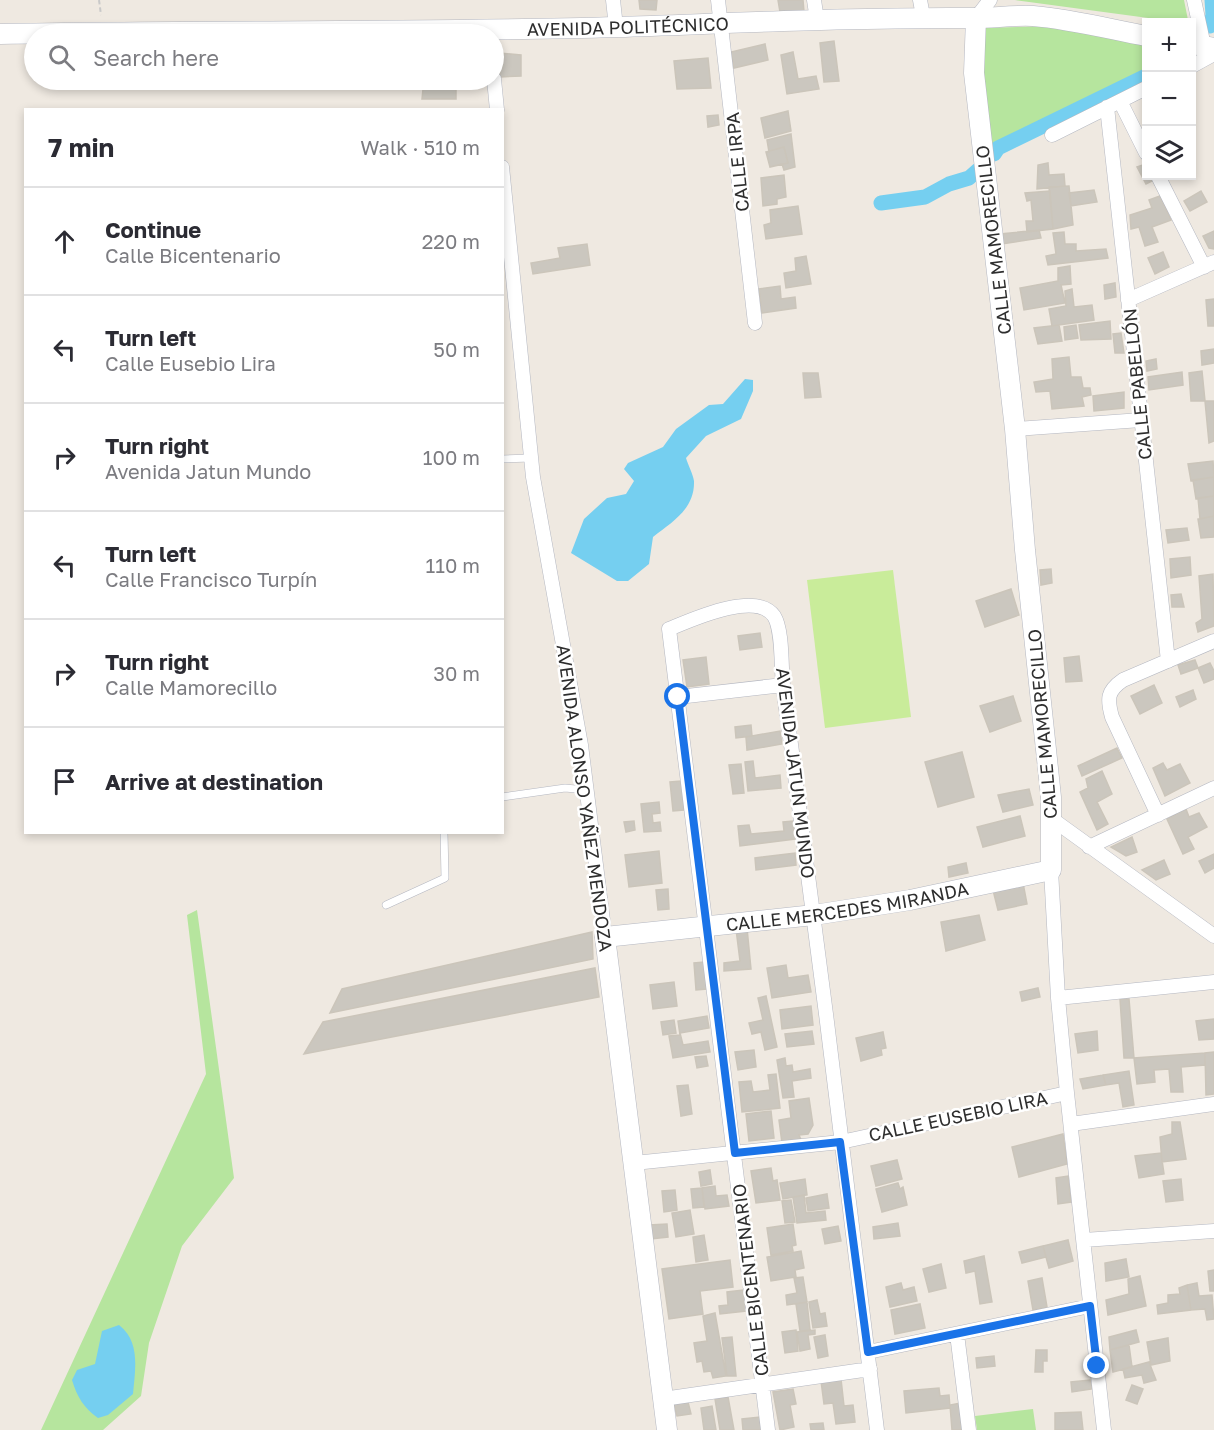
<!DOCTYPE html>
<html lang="en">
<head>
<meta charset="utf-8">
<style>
  :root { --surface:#fff; --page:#f2f2f3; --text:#2b2b33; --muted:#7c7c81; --line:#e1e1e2 }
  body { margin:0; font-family:"Golos Text",sans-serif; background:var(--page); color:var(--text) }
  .controls { position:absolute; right:18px; top:18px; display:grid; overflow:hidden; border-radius:0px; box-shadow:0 3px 9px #0003 }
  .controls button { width:54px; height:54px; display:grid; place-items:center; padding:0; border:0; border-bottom:2px solid var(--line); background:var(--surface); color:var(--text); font:30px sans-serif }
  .stop { position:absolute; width:18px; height:18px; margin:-14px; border:4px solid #1a73e8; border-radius:50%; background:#fff }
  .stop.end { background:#1a73e8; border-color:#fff; box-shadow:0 2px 6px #0008 }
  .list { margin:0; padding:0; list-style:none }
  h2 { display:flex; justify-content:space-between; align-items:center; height:78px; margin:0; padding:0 24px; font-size:26px }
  h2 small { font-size:20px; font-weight:400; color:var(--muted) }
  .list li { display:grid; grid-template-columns:39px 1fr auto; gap:18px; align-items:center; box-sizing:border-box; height:108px; padding:0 24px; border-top:2px solid var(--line) }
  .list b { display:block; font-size:22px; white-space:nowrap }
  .list p { margin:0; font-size:20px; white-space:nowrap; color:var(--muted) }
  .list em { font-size:20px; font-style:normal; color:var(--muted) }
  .icon { flex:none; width:33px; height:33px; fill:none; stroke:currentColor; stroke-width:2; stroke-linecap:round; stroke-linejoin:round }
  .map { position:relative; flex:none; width:1214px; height:1430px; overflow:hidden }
  .search { position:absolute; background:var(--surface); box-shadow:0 3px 9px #0003; left:24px; top:24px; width:480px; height:66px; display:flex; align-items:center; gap:15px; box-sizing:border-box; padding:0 21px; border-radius:33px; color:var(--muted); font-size:22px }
  .panel { position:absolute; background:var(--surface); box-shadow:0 3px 9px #0003; left:24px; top:108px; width:480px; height:726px; border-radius:0px }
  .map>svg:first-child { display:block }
  .green { fill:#b6e59e }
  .pitch { fill:#c9ec9a }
  .water { fill:#75cff0 }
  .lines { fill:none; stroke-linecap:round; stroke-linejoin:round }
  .canal { stroke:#75cff0; stroke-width:15 }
  .building { fill:#cbc7bf; stroke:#cbc5ba; stroke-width:1.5 }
  .lane-casing { stroke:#b4b7c1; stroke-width:8 }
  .street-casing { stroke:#b4b7c1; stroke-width:15 }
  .secondary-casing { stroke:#b4b7c1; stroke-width:21 }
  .path { stroke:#c9c9c9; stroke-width:2; stroke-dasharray:4.5 3; stroke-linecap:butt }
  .lane { stroke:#fff; stroke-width:7 }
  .street { stroke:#fff; stroke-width:14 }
  .secondary { stroke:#fff; stroke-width:20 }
  .route { stroke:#1a73e8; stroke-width:8 }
  .labels { text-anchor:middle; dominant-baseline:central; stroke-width:5; stroke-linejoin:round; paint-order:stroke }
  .street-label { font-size:18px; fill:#2e2e2e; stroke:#fff }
</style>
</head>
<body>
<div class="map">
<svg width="1214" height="1430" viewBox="0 0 1214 1430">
  <rect width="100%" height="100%" fill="#efe9e1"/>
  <path class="green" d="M1015 0H1184L1188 20 1178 22Z
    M1050 26 1146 43V74L989 147 979 46 981 28Z
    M197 910 234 1178 182 1246 149 1343 141 1396 103 1430H41L206 1074 187 915Z
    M1033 1409 1036 1430H977L975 1416Z"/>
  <path class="pitch" d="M893 570 911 717 825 728 807 580Z"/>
  <path class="water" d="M745 379 753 380V391L741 419 706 436 686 458C688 465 693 474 694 481 695 509 672 522 653 537L649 564 628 581H617L571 553 584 519 607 498 626 494 634 481 624 469 628 463 663 447 676 429 709 405 723 404Z
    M119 1325C141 1342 135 1370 133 1394L108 1415 98 1418C84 1408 77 1397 72 1380L77 1370 95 1364 102 1331Z"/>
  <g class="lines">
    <path class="canal" d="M1210 26 1213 15 1212 0
      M994 154 998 148 1146 76
      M881 203 925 197 949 184 969 178 978 170"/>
  </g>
  <path class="building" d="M639 0H657L656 10 640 9Z
    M778 0H803L804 12H780Z
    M834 41 839 81 824 82 820 43Z
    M765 44 768 60 734 68 731 52Z
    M793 52 798 79 816 76 819 89 787 94 781 55Z
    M499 53 521 55V76L500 77Z
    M708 58 711 88 677 89 674 61Z
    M424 80H456V99H422Z
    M788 111 791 131 765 138 761 118Z
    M718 115 719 125 708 127 707 116Z
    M791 134 795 167 784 170 782 164 770 167 766 152H769L767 140Z
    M784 147 788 163 770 167 766 152Z
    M1048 163 1049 175 1064 174 1065 186 1037 189 1038 165Z
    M1143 165 1146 176H1149L1152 181 1146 184 1137 167Z
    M784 175 786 197 777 199V204L763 206 761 178Z
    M1069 186 1073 225 1053 229 1049 187Z
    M1094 190 1097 202 1071 206 1069 193Z
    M1050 191 1053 229 1027 232 1026 221H1033L1031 200 1027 201 1025 193Z
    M1201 191 1207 202 1190 211 1184 201Z
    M1160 196 1171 220 1152 227 1158 242 1145 246 1139 227 1131 229 1130 215 1152 208 1149 200Z
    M798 206 802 234 766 239 764 225 771 223 770 210Z
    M1039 230 1041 238 1002 244 1000 234Z
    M1214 231V249L1209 248 1203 236Z
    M1064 232 1065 244H1076V251L1106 249 1108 258 1048 265 1046 256 1056 254 1053 233Z
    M587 244 590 265 533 274 531 263 560 258 558 248Z
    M1163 252 1169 267 1155 274 1148 258Z
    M806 256 811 284 786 288 784 273 796 271 795 258Z
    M1070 266 1071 284 1061 285 1065 303 1024 310 1020 288 1058 281V268Z
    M1115 283 1116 297 1105 299 1104 285Z
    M780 286 781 299 795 297 796 308 762 313 759 289Z
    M1072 289 1074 307 1092 305 1094 320 1052 326 1049 309 1066 306 1065 291Z
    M1214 299V326H1208L1206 300Z
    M1110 321 1111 339 1081 340 1079 325Z
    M1059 325 1062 341 1038 344 1034 328Z
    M1076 325 1078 338 1065 340 1064 327Z
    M1121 333 1124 353H1115L1113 334Z
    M1214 349V363L1202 365 1201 351Z
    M1069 357 1071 377H1081L1083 388H1090L1091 395 1082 397 1084 406 1052 409 1050 391 1036 392 1034 382 1053 379 1052 359Z
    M1156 359 1157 369 1147 371 1146 361Z
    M1202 371 1205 401H1191L1189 373Z
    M1182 372 1183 385 1149 390 1148 377Z
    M803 373H818L821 397 805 398Z
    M1124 392V408L1094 411 1093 396Z
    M1205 401H1214V441L1209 443Z
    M1213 461 1214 477 1191 481 1188 464Z
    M1214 477V496L1196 499 1193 480Z
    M1214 496V516L1200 519 1198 498Z
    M1214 516V537L1201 538 1198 519Z
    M1187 528 1189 540 1168 543 1166 530Z
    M1190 557 1191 575 1171 578 1170 559Z
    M1051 569 1052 583 1041 585 1040 570Z
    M1213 574 1214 626 1198 632 1196 623 1202 619 1199 576Z
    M1011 589 1019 615 985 627 976 601Z
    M1181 594 1184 607H1172L1171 595Z
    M760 633 762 647 740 650 738 636Z
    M1079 656 1082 681 1066 682 1064 658Z
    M706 657 709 684 687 687 683 660Z
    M1195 660 1198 668 1181 674 1178 665Z
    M1210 663 1214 671V679L1204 683 1198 668Z
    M1154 685 1162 703 1140 714 1131 696Z
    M1193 690 1196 699 1180 707 1176 697Z
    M1013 696 1021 721 990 732 980 706Z
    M751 725 752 736 736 738 735 727Z
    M780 731 782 744 747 750 746 737Z
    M1117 748 1122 758 1082 776 1078 766Z
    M962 752 974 797 938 807 925 762Z
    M753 761 755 778 780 775 781 788 748 791 745 762Z
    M1163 763 1167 770 1180 764 1190 783 1165 796 1153 768Z
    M741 764 744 793 733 794 729 765Z
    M1102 771 1112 794 1097 802 1108 824 1097 830 1080 792 1088 788 1086 779Z
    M681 781 684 810 673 811 670 782Z
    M1029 789 1033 805 1003 812 998 795Z
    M659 802 660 813 652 814 653 823 660 822 661 831 644 832 641 804Z
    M1186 809 1189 817 1199 813 1207 827 1188 837 1194 849 1183 854 1167 819Z
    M1020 816 1025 836 983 847 977 827Z
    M634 821 635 830 626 832 624 822Z
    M793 821 795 839 740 846 738 826 749 825 751 834 784 831 783 822Z
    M1132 837 1137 852 1126 856 1111 847Z
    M659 851 662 883 629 887 625 855Z
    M795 853 796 865 756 870 755 858Z
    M1214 854V868L1205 873 1199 861Z
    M1164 860 1170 874 1156 880 1142 870Z
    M966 863 968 873 949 877 948 867Z
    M1023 883 1027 904 998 910 993 890Z
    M668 889 669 909 658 910 656 890Z
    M979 915 985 940 946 951 941 922Z
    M747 928 751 969 724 971V963L740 961 736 929Z
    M592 932 593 959 330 1013 342 989Z
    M704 962 707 989 696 990 694 963Z
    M786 965 788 978 808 975 811 992 772 998 767 968Z
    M595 968 599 997 304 1054 323 1022Z
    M674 982 677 1006 653 1009 650 985Z
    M1038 988 1040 997 1022 1001 1020 992Z
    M766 996 777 1047 765 1050 761 1032 752 1034 749 1023 763 1020 758 998Z
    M1120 999H1129L1134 1058H1124Z
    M811 1006 813 1025 782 1029 780 1010Z
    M707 1016 709 1028 680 1033 683 1045 708 1041 710 1052 673 1058 669 1036 680 1035 678 1021Z
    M1214 1019V1039L1199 1040 1196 1021Z
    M674 1020 676 1033 663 1035 661 1022Z
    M812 1031 814 1044 787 1047 785 1034Z
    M1097 1031 1098 1050 1078 1053 1075 1034Z
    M883 1032 886 1048 881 1049 882 1055 861 1061 856 1038Z
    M754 1050 756 1067 738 1070 735 1052Z
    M1214 1052V1094L1206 1095 1205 1053Z
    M1205 1053V1065L1181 1067 1183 1092H1171L1169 1069 1154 1070 1155 1082 1137 1084 1134 1058Z
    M706 1056 708 1066 697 1068 695 1057Z
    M785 1058 786 1066 792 1065 793 1072 810 1069 811 1078 792 1081 794 1097 783 1098 777 1060Z
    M1129 1071 1134 1105 1123 1107 1119 1083 1106 1085 1103 1075Z
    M776 1074 780 1108 742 1112 739 1082 751 1081 753 1092 770 1090 768 1075Z
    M1103 1075 1106 1085 1083 1089 1080 1079Z
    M688 1085 692 1114 681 1116 677 1086Z
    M809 1098 813 1125 808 1134 799 1135 801 1140 782 1143 779 1120 791 1118 789 1101Z
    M771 1111 774 1138 749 1141 746 1114Z
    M1172 1122H1180L1186 1159 1162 1162 1160 1137 1172 1134Z
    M1063 1134 1067 1164 1019 1177 1012 1147Z
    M1161 1153 1164 1174 1139 1178 1135 1156Z
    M897 1160 902 1179 876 1186 871 1166Z
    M771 1168 773 1181 777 1180 780 1200 756 1203 751 1171Z
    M710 1170 712 1184 701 1186 699 1172Z
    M1068 1176 1071 1202 1058 1204 1056 1178Z
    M805 1179 807 1195 783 1199 780 1183Z
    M1181 1179 1183 1200 1166 1202 1163 1181Z
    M898 1183 900 1189 903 1187 907 1205 882 1212 876 1189Z
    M715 1186 716 1196 727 1195 729 1206 705 1209 702 1188Z
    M702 1188 704 1207 693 1208 691 1189Z
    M675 1190 677 1210 664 1212 662 1191Z
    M827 1194 829 1208 808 1211 806 1198Z
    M804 1195 806 1213 825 1211 826 1220 797 1223 793 1197Z
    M791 1200 795 1222 785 1223 782 1201Z
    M690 1210 694 1234 676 1237 672 1213Z
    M898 1223 900 1236 874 1239 873 1227Z
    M667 1224 668 1237 651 1239 649 1225Z
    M793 1224 796 1245 792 1246 793 1251 771 1255 767 1228Z
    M838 1226 841 1241 825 1244 822 1229Z
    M704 1235 708 1260 696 1262 693 1237Z
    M1068 1240 1073 1261 1049 1268 1043 1246Z
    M1043 1246 1046 1257 1022 1263 1019 1252Z
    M801 1251 804 1268 795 1270 796 1277 771 1281 767 1257Z
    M984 1256 992 1302 980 1304 975 1271 966 1273 964 1261Z
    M1126 1259 1129 1277 1106 1281 1105 1263Z
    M730 1260 733 1287 700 1291 703 1314 669 1319 662 1269Z
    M941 1264 946 1288 929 1292 923 1269Z
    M1214 1270V1291H1210L1208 1271Z
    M1140 1276 1146 1306 1108 1315 1106 1300 1129 1294 1128 1279Z
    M803 1277 807 1302 787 1305 786 1295 797 1293 794 1278Z
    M1042 1278 1047 1307 1033 1310 1028 1281Z
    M901 1283 903 1290 914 1287 917 1301 890 1307 886 1287Z
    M1197 1283 1199 1296 1212 1295 1214 1319 1207 1320 1205 1309 1191 1310 1187 1285Z
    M1187 1285 1191 1310 1158 1314 1157 1305 1168 1303V1295L1180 1294 1179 1288Z
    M743 1290 746 1311 720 1314 719 1306 728 1305 727 1292Z
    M817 1300 820 1314 825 1313 827 1326 813 1328 809 1302Z
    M807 1302 810 1330 800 1331 796 1304Z
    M920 1304 925 1328 895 1334 891 1310Z
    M715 1313 726 1376 713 1378 711 1371 704 1372 702 1361 697 1362 694 1343 707 1341 703 1316Z
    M796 1330 798 1351 785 1353 782 1332Z
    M815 1330V1334L808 1335 810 1349 800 1351 797 1332Z
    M1136 1330 1139 1342 1110 1350 1109 1337Z
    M825 1335 828 1356 818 1358 814 1337Z
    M732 1337 736 1376H727L722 1338Z
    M1168 1338 1170 1361 1151 1365 1147 1342Z
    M1129 1345 1132 1367 1113 1372 1110 1350Z
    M1036 1350H1047V1361H1043V1372H1035Z
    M994 1356 995 1366 977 1368 976 1358Z
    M1149 1362 1156 1380 1144 1383 1142 1375 1125 1378 1123 1369Z
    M841 1379 844 1406 853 1405 855 1422 836 1424 833 1403 824 1404 821 1381Z
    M1090 1380 1092 1389 1072 1392 1071 1382Z
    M1132 1385 1143 1389 1137 1404 1126 1400Z
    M939 1388 940 1396 949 1395 950 1408 906 1413 904 1391Z
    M793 1389 796 1404 790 1405 794 1427 780 1430 773 1392Z
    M728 1397 734 1430H720L715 1399Z
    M688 1402 691 1414 677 1416 674 1404Z
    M961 1403 965 1430H952L950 1405Z
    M712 1406 716 1430H704L701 1408Z
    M1081 1412 1083 1430H1055V1413Z
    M760 1417 761 1430H743L742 1419Z
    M823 1423 824 1430H811L810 1424Z"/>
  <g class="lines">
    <defs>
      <path id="lane" d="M502 459 531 458
        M502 797 565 788 586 790
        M386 905 445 878 444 832"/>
      <path id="street" d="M613 0 616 27
        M718 0 755 323
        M814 0 817 20
        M920 0 923 16
        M1194 0 1204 46
        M976 18 990 0
        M1192 66 1214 54
        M494 79 497 110
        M1120 101 1146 153
        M1107 107 1168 661
        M1052 135 1146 88
        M502 167 533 477 581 745 605 937
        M1158 176 1204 267
        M1128 300 1214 262
        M1015 429 1141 420
        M678 697 783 685
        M1158 815 1112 717C1107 699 1107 691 1123 680L1214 641
        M1052 819 1214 936
        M1089 847 1214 788
        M1051 870 1058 998 1067 1093 1104 1430
        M1058 998 1214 982
        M1071 1124 1214 1104
        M634 1163 841 1142 1067 1093
        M1084 1240 1214 1231
        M957 1334 969 1430
        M868 1352 1090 1306
        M663 1399 870 1369
        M768 1430 669 629C691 620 756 590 774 616 783 630 781 668 783 685 786 710 790 735 793 760 823 983 850 1207 877 1430"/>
      <g id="secondary">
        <path id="s1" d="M0 34C206 30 412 33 618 27 737 23 856 17 975 18 994 18 1013 15 1033 16 1071 19 1109 29 1146 36"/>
        <path d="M1192 44 1214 48"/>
        <path id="s2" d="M667 1430 605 937 814 915 910 900 1051 870V797L1025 550 1015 429 974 73 976 18"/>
      </g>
    </defs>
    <use href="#lane" class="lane-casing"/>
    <use href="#street" class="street-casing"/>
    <use href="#secondary" class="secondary-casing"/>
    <path class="path" d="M99 0 101 15"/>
    <use href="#lane" class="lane"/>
    <use href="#street" class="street"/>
    <use href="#secondary" class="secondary"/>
  </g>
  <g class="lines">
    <path class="route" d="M678 697 735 1153 840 1142 868 1352 1090 1306 1097 1366"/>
  </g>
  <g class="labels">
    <g class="street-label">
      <text stroke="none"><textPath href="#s1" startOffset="628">AVENIDA POLITÉCNICO</textPath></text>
      <text transform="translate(737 162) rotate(-96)">CALLE IRPA</text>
      <text transform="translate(993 240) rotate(-97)">CALLE MAMORECILLO</text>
      <text transform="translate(1137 384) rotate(-96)">CALLE PABELLÓN</text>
      <text transform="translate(1042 724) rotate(-95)">CALLE MAMORECILLO</text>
      <text transform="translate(796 773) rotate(83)">AVENIDA JATUN MUNDO</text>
      <text transform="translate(585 798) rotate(82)">AVENIDA ALONSO YAÑEZ MENDOZA</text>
      <text stroke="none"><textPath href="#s2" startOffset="741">CALLE MERCEDES MIRANDA</textPath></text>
      <text transform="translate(958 1116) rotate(-12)">CALLE EUSEBIO LIRA</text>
      <text transform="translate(750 1280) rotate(-97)">CALLE BICENTENARIO</text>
    </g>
  </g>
</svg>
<div class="controls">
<button>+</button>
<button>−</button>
<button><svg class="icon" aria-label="layers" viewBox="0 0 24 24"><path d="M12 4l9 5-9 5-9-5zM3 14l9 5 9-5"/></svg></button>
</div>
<div class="stop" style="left:678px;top:697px"></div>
<div class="stop end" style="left:1097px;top:1366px"></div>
<div class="search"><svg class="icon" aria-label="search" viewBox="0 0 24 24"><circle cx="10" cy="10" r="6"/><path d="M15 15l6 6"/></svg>Search here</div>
<section class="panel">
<h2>7 min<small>Walk · 510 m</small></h2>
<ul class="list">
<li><svg class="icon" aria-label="ahead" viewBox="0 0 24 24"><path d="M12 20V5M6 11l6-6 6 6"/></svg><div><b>Continue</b><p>Calle Bicentenario</p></div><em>220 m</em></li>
<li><svg class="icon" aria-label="left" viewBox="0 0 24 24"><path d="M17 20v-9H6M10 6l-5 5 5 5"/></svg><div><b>Turn left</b><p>Calle Eusebio Lira</p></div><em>50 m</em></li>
<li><svg class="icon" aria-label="right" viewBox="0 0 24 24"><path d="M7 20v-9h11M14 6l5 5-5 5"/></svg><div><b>Turn right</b><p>Avenida Jatun Mundo</p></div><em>100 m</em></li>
<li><svg class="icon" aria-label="left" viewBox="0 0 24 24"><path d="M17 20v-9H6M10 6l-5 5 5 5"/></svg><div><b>Turn left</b><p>Calle Francisco Turpín</p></div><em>110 m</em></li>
<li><svg class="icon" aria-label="right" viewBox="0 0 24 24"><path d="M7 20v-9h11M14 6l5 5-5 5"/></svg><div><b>Turn right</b><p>Calle Mamorecillo</p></div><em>30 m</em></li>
<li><svg class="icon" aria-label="arrive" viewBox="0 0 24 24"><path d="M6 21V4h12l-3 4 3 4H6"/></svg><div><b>Arrive at destination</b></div></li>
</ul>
</section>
</div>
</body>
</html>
